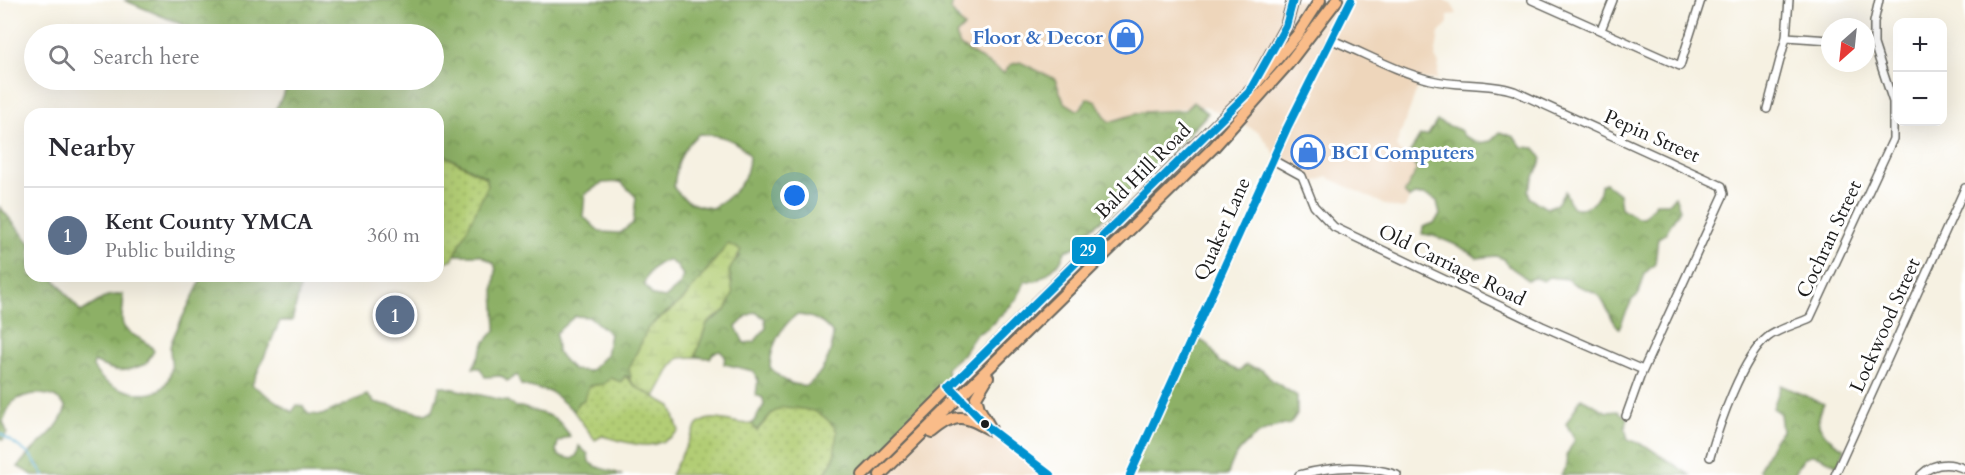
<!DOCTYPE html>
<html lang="en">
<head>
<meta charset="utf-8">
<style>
  :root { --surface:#fff; --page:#f2f2f3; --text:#2b2b33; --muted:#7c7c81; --line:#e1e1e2; --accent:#d1495b }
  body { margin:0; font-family:Cardo,serif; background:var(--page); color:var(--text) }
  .controls { position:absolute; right:18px; top:18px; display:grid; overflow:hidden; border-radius:12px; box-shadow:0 6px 24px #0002 }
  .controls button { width:54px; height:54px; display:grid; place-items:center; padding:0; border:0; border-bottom:2px solid var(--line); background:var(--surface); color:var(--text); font:30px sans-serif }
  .compass { position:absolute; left:1821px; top:18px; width:54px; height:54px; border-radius:50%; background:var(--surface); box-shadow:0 6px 24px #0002; rotate:207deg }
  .you { position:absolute; left:795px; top:196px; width:21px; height:21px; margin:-15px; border:4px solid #fff; border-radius:50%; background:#1a73e8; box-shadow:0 0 0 9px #1a73e833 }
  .badge { display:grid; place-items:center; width:39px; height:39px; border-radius:50%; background:var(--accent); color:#fff; font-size:20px; font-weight:700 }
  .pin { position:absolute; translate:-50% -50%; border:3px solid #fff; box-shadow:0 2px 6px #0006 }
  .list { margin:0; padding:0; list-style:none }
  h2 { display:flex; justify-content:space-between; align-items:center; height:78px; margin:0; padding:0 24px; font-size:26px }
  h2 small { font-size:20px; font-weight:400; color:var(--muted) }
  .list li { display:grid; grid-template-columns:39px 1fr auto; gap:18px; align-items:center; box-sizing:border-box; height:96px; padding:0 24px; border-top:2px solid var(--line) }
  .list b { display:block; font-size:22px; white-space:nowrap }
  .list p { margin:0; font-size:20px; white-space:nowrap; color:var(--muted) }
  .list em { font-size:20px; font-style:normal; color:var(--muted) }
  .icon { flex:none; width:33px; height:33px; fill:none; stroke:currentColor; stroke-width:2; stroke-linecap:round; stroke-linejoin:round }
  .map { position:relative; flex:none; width:1965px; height:475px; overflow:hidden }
  .search { position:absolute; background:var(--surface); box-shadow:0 6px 24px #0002; left:24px; top:24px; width:420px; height:66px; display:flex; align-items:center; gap:15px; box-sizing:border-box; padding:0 21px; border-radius:33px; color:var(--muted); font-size:22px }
  .panel { position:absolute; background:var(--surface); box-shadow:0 6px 24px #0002; left:24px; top:108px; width:420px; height:174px; border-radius:18px }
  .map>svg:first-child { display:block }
  .built { fill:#eed6bb }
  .forest { fill:url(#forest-crowns); stroke:#546641; stroke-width:1.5; fill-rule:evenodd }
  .wetland { fill:url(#wetland-marsh); stroke:#677448; stroke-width:1.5 }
  .park { fill:url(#park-dots); stroke:#677448; stroke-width:1.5 }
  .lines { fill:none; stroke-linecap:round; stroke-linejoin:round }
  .stream { stroke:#59b1d6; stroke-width:2 }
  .street-casing { stroke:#686761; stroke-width:10 }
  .primary-casing { stroke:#686761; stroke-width:14 }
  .street { stroke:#fff; stroke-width:7 }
  .primary { stroke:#f9bc89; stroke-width:10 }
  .bus-1-casing { stroke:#fff; stroke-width:12 }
  .bus-1 { stroke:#0092d0; stroke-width:8 }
  .bus-dot { fill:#1c1c1c; stroke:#fff; stroke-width:2 }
  .labels { text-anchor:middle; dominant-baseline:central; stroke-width:6; stroke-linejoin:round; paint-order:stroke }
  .shop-label { font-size:20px; font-weight:bold; fill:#366cbe; stroke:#fff; text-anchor:end }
  .street-label { font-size:20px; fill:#1c1c1c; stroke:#fff }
  .line-badge { stroke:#fff; stroke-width:2 }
  .badge-label { font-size:16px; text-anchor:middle; font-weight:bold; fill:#fff }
</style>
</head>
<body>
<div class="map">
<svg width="1965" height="475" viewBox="0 0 1965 475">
  <defs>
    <pattern id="forest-crowns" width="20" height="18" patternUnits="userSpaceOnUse" patternTransform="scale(1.5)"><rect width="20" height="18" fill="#8db066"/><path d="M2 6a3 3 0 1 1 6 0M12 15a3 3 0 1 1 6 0" fill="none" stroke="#728e53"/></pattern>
    <pattern id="wetland-marsh" width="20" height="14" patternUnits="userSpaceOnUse" patternTransform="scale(1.5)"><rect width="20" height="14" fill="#b2cd74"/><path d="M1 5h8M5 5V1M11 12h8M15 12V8" fill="none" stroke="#98af64"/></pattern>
    <pattern id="park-dots" width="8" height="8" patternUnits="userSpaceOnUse" patternTransform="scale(1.5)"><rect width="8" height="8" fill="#b2cd74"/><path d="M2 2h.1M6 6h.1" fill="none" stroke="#98af64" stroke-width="1.8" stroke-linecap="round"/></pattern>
  </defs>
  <rect width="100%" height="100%" fill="#fff"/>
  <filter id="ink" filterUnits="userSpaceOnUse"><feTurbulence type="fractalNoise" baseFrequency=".0167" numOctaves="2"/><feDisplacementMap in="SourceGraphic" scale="12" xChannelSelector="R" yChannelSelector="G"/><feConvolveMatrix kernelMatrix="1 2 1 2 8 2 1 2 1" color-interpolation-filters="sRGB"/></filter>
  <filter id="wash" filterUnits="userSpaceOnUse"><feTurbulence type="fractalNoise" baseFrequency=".008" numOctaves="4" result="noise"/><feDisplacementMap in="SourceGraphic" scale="24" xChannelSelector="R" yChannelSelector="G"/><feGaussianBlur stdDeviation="1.35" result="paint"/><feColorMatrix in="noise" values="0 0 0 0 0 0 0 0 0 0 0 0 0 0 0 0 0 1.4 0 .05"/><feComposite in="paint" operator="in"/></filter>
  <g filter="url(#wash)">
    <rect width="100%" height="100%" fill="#f6f1e2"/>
    <path class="built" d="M953 0H1323L1319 16 1337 0H1444L1451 3 1457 14 1448 15V23L1439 33 1435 58 1439 63 1437 80 1421 79 1396 146 1400 152 1408 155 1417 170 1404 193 1409 198 1405 208 1401 209 1388 206 1327 177 1309 184 1307 179 1275 162V154L1259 132 1205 106 1142 112 1109 122 1096 102 1084 99 1081 109 1077 110 1004 73 960 46 956 35 961 19 951 10Z
      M945 394 987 425 1048 475H863Z"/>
    <path class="forest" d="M124 0H953L951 10 964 27 956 35 960 46 1004 73 1010 65 1020 62 1055 79 1064 102 1077 110 1081 109 1087 98 1096 102 1109 122 1142 112 1185 110 1193 102 1208 113C1204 119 1151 171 1146 173 1144 182 1128 196 1118 195 1117 198 1118 201 1117 204 1116 210 1091 229 1085 232 1083 242 1075 249 1066 250L1060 262 1047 274 1036 281H1025L1017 299 987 329 976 334 963 354 947 368 948 376 955 387 863 475H824L834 458 772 413 756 431 752 424 764 405 763 398 756 395 758 380 753 371 724 364 725 356 720 351 713 353 710 358 695 357 707 323 720 315 732 283 729 271 732 264 740 256 728 244 683 300 654 322 631 377 625 376 621 383 589 386 584 400 575 412 551 392 521 385 517 375 507 381 501 376 485 377 480 368H473L485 342 496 329 494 288 496 270 494 263 480 255H456L454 252 488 185 486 177 438 152V114H273L291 80H434V34H204ZM699 134C720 135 735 138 749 155 749 181 734 195 712 208 694 206 685 202 674 188 676 165 681 148 699 134ZM621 182 636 197 633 223 620 233 600 232 583 216 585 194 602 183ZM668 260 676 265 683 275 680 285 665 298 653 296 644 284C648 272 655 263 668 260ZM755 312 765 318 766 328 754 342 744 343 736 327 747 316ZM796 315C813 316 823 321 833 334 832 355 823 373 807 386 790 385 781 380 770 367 771 346 780 328 796 315ZM575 316 590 317 610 334 606 355 590 371 573 370 557 352 556 333Z
      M1437 121 1460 130 1464 136 1479 143 1491 141 1500 132 1514 137 1522 147 1535 148 1542 159 1528 190 1530 198 1546 208 1557 204 1565 191 1572 207C1588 211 1600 201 1601 185L1605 183 1619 194 1621 208 1637 217H1644L1656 203H1669L1675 196 1680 209 1665 234 1658 238 1655 264 1645 273 1639 294 1632 300 1619 328C1609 318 1608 306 1598 295 1589 287 1576 289 1568 279L1549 277 1543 281 1535 278 1527 280C1520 271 1509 270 1504 259L1496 256 1477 258C1468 249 1436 235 1422 234L1423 227 1434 223 1440 215 1437 201C1429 195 1419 192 1409 198L1404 193 1417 170 1408 155 1420 136 1428 135Z
      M0 207 30 243V276H52L81 312 107 296 122 294C127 305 118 316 124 327 131 338 148 338 154 351L146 364C122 373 117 373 94 362L93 367C101 381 110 386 125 390 146 397 166 396 171 370 173 361 168 351 171 343 180 320 193 298 203 276H303L292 321H280L252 385 292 412 297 405 303 406 308 414 322 415 367 395 374 402 426 414 433 410 440 386 507 401 516 407C522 406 524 408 530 410 552 416 556 415 570 436L558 442 556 451 559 456 572 459 577 455 579 446 588 454 589 462C599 471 610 468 621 475H33L18 467C33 444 59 434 66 407 54 390 27 391 12 403 8 407 6 416 3 421L7 432 3 440 0 438Z
      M1194 337 1209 345 1219 362 1239 371 1246 365 1262 370 1273 381 1297 396V414L1290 424C1261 427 1234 447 1228 475H1130Z
      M1781 385 1824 404C1808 425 1829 440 1845 449L1838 466C1814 453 1806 447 1794 475H1763L1759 470 1774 440 1782 431 1780 414 1773 408Z
      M1581 398 1607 412 1618 411 1628 418 1625 428 1628 439 1646 446 1690 475H1561L1567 464 1566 456 1575 439 1566 424Z"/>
    <path class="wetland" d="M728 244 741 250 729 271 733 294 726 310 707 323 695 357 679 358 671 367 655 397 636 387 628 377H631L629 369 648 328 683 300Z"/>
    <path class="park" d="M438 152 486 178 488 185 453 259 438 265Z
      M625 376 636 387 671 406 679 431C653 454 633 444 602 436L595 440 574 412 578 403 584 400 589 386 604 384 611 378 621 382Z
      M783 407C809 409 822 409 837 431L834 458 824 475H671L697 425C713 411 732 425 752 424L757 431 772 413Z"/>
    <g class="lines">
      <path class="stream" d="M0 433 30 455 44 475"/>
    </g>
  </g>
  <g filter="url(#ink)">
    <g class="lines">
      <defs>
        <path id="street" d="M1532 0 1680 66 1701 0
          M1601 30 1613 0
          M1786 37 1830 40
          M1332 40C1364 53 1397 72 1431 80 1459 87 1486 82 1514 91L1722 186 1724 194 1640 377 1626 416
          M1767 109 1786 37 1789 0
          M1273 160 1302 176 1314 206 1334 227 1542 326 1643 370
          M950 387 982 421
          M990 429 1050 475
          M1710 457C1719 426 1742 357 1768 337 1778 329 1797 324 1810 318L1893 139V102L1874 44V22L1879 0
          M1130 475 1287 128 1351 0
          M1299 475C1332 466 1365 464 1397 475
          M1835 475 1965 188
          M1921 475C1934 462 1949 462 1965 469"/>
        <path id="primary" d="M1260 73 1286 26 1293 0
          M988 377 976 397 979 408 991 429
          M932 433C957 412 963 415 991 430
          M863 475 1249 92 1298 34 1320 0
          M880 475 1214 147 1288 64 1337 0"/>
      </defs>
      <use href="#street" class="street-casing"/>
      <use href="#primary" class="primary-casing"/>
      <use href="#street" class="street"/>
      <use href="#primary" class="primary"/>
      <defs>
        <path id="bus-1" d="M1050 475 991 430 950 387 1249 92 1286 26 1293 0
          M1130 475 1287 128 1351 0"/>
      </defs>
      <use href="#bus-1" class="bus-1-casing"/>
      <use href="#bus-1" class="bus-1"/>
    </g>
  </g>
  <defs>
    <symbol id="shop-ring" viewBox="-11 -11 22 22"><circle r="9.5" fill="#fff" stroke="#3f7fe0" stroke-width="1.5"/><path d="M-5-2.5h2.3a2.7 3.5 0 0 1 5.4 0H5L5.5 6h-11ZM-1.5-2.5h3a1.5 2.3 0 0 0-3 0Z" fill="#3f7fe0"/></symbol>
  </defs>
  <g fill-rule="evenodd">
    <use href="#shop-ring" x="1107" y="18" width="38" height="38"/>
    <use href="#shop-ring" x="1289" y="133" width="38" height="38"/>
  </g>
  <circle class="bus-dot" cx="985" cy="424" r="5"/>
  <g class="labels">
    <g class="shop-label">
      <text x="1103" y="37">Floor &amp; Decor</text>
      <text x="1331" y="152" text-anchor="start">BCI Computers</text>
    </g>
    <g class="street-label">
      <text transform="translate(1652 136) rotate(24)">Pepin Street</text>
      <text transform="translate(1143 171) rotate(-45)">Bald Hill Road</text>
      <text transform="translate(1222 229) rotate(-66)">Quaker Lane</text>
      <text transform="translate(1829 239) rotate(-65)">Cochran Street</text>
      <text transform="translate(1452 265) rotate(26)">Old Carriage Road</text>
      <text transform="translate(1885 325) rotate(-66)">Lockwood Street</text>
    </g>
  </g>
  <rect class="line-badge" x="1071" y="236" width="35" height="29" rx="6" fill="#0092d0"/>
  <g class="badge-label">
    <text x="1088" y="256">29</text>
  </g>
</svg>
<div class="controls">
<button>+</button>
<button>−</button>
</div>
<svg class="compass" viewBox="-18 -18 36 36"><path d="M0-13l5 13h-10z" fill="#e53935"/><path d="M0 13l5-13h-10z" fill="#7c7c81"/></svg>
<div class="you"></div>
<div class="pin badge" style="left:395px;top:315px;background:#5c6f8a">1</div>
<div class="search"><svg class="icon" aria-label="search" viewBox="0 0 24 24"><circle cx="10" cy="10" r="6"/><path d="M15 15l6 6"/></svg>Search here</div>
<section class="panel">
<h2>Nearby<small></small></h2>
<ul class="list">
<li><span class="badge" style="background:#5c6f8a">1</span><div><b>Kent County YMCA</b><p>Public building</p></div><em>360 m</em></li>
</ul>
</section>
</div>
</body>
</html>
